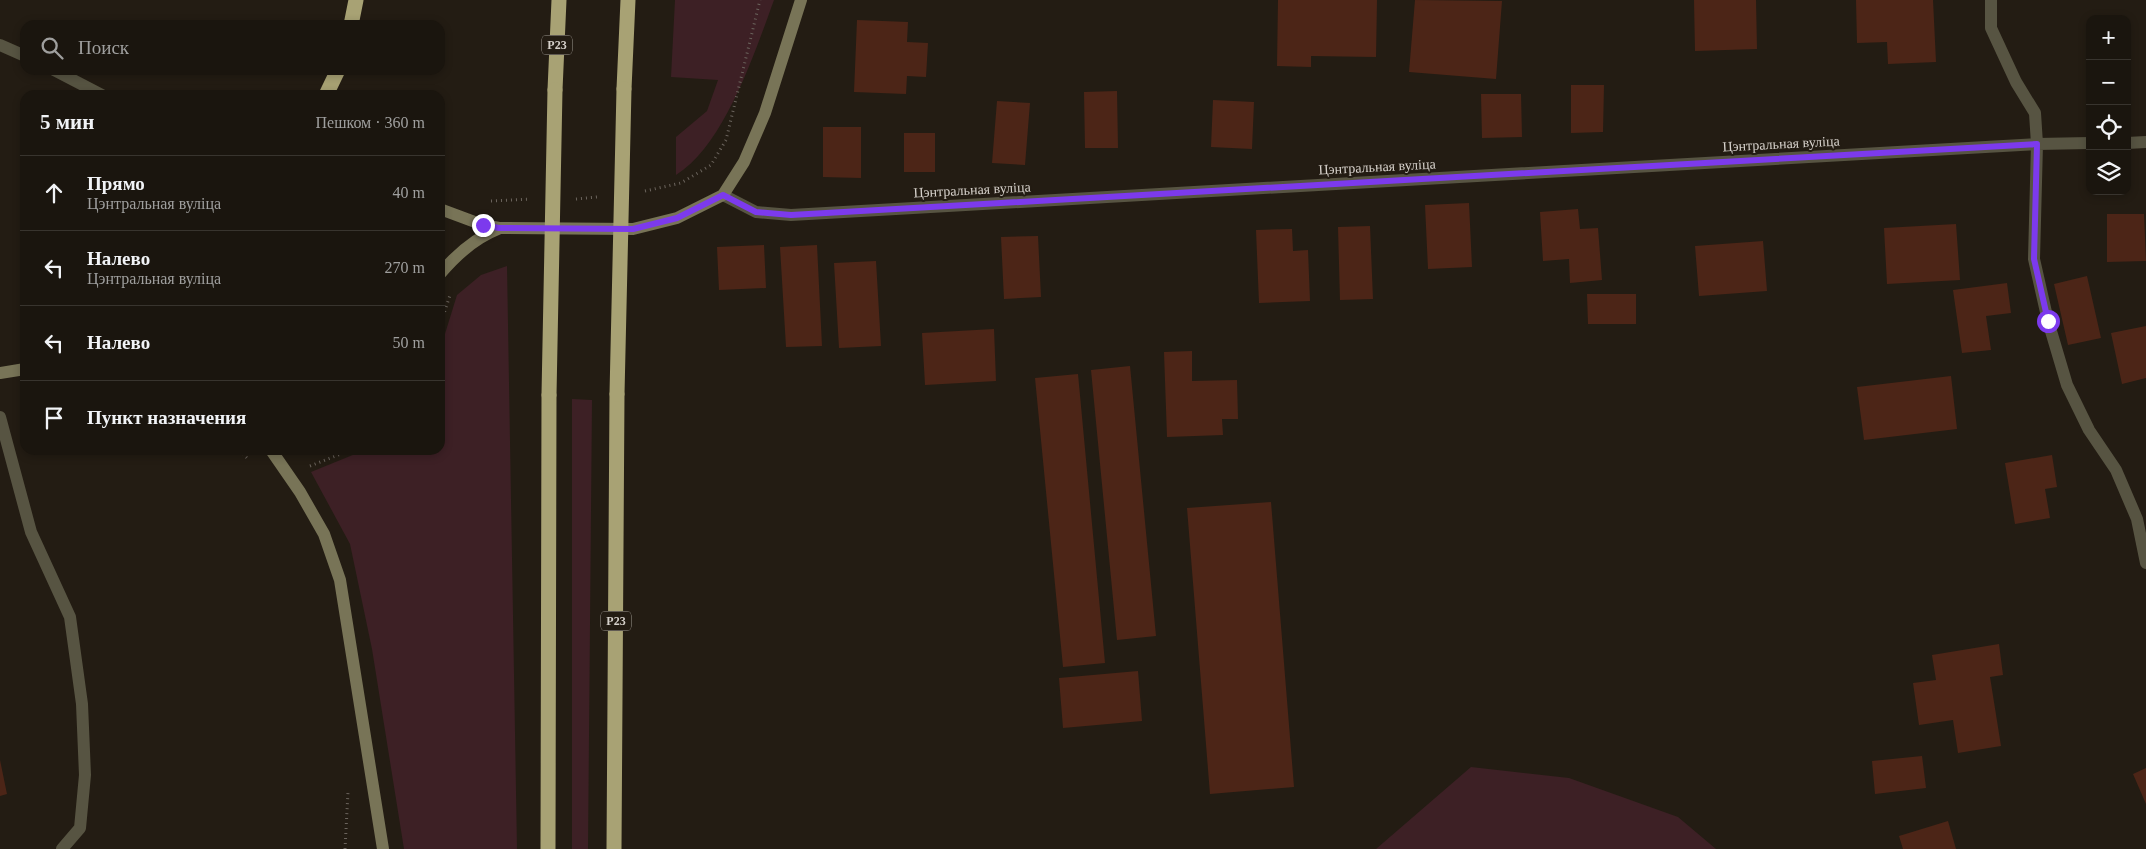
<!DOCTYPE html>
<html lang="ru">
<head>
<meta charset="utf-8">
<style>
  :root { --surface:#1a150e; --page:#231e17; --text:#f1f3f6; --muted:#9f9f9e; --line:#38342e }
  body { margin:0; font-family:Georgia,serif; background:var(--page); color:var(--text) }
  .controls { position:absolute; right:15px; top:15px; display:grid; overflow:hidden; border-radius:10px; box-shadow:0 2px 8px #0003 }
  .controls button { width:45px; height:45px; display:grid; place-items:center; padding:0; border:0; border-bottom:1px solid var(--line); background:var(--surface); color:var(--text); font:25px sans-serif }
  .stop { position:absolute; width:15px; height:15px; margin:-11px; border:4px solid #7c3aed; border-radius:50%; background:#fff }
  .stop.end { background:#7c3aed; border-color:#fff; box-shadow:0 1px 5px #0008 }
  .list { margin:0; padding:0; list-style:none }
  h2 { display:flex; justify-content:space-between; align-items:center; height:65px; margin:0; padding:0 20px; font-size:21px }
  h2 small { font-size:16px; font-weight:400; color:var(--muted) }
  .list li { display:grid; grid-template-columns:32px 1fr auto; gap:15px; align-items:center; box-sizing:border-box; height:75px; padding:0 20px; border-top:1px solid var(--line) }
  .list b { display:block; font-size:19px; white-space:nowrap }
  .list p { margin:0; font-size:16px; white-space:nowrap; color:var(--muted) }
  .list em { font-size:16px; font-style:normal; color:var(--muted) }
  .icon { flex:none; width:28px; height:28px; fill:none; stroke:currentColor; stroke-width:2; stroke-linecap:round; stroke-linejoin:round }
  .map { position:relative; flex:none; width:2146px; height:849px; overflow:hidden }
  .search { position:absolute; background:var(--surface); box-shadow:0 2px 8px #0003; left:20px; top:20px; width:425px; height:55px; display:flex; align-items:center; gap:12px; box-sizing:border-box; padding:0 18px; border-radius:15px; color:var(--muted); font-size:19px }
  .panel { position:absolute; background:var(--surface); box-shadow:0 2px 8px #0003; left:20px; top:90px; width:425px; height:365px; border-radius:15px }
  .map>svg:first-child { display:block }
  .green { fill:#3d2025 }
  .building { fill:#4c2517 }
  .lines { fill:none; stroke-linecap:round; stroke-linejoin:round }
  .path { stroke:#6b645d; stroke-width:3; stroke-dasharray:1 4; stroke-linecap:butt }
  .lane { stroke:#575442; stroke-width:12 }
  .street { stroke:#575442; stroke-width:12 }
  .secondary { stroke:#787457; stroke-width:12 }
  .highway { stroke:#a8a274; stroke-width:15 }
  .highway-bridge { stroke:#a8a274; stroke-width:15 }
  .route { stroke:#7c3aed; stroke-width:6 }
  .labels { text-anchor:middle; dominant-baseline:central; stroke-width:4; stroke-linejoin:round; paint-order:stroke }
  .shield { fill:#231c13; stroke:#a09b94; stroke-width:1 }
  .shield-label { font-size:12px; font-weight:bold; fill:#d6d1cb }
  .street-label { font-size:14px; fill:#d6d1cb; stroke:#231c13 }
</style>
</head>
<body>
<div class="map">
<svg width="2146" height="849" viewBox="0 0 2146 849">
  <rect width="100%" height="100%" fill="#231c13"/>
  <path class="green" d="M675 0H774C755 52 724 146 676 175V137L707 111 718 80 671 77Z
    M507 266 517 849H404L372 649 350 544 311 472 365 450H440V350L457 295 481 275Z
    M572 399 592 400 588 849H572Z
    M1471 767 1569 778 1678 817 1716 849H1376Z"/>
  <path class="building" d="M1278 0H1377L1376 57 1311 56V67L1277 66Z
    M1415 0 1502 1 1496 79 1409 72Z
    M1694 0H1756L1757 49 1695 51Z
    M1856 0H1933L1936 62 1888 64 1887 42 1857 43Z
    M857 20 908 22 907 42 928 43 926 77 907 76 906 94 854 92Z
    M1571 85H1604L1603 132 1571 133Z
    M1117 91 1118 148H1085L1084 92Z
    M1481 94H1521L1522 137 1482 138Z
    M1213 100 1254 102 1252 149 1211 147Z
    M997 101 1030 103 1025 165 992 163Z
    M823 127H861V178L823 177Z
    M904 133H935V172H904Z
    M1469 203 1472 267 1428 269 1425 205Z
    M1578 209 1580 229 1598 228 1602 280 1570 283 1569 259 1543 261 1540 212Z
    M2107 214H2144L2146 261 2107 262Z
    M1956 224 1960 280 1887 284 1884 228Z
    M1370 226 1373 299 1340 300 1338 227Z
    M1292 229 1293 251 1308 250 1310 301 1259 303 1256 230Z
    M1038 236 1041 297 1004 299 1001 237Z
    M1763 241 1767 291 1699 296 1695 246Z
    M764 245 766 288 719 290 717 247Z
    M817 245 822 346 786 347 780 247Z
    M876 261 881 346 839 348 834 263Z
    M2087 276 2101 338 2068 345 2054 284Z
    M2007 283 2011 313 1986 316 1991 350 1962 353 1953 290Z
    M1587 294H1636V324H1588Z
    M2146 326V378L2122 384 2111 333Z
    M994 329 996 381 925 385 922 333Z
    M1192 351V381L1237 380 1238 419H1222L1223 435 1167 437 1164 352Z
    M1130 366 1156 636 1117 640 1091 370Z
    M1078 374 1105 663 1063 667 1035 378Z
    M1951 376 1957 429 1864 440 1857 387Z
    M2052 455 2057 487 2045 489 2050 518 2015 524 2005 463Z
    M1271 502 1294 787 1210 794 1187 508Z
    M1999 644 2003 675 1990 677 2001 746 1958 753 1953 720 1919 725 1913 683 1936 680 1932 655Z
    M1138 671 1142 721 1063 728 1059 678Z
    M1922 756 1926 788 1875 794 1872 761Z
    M0 760 7 794 0 796Z
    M2146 768V804L2133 774Z
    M1948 821 1956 849H1903L1899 836Z"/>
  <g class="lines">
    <path class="path" d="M645 191 681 183 711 165 726 140 760 0
      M576 199 597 197
      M491 201 530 199
      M440 326 450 295
      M239 450 248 459
      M310 466 351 450
      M345 849 348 792"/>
    <path class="lane" d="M0 417 31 532 70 617 82 704 85 775 80 828 62 849"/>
    <path class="street" d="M1991 0V28L2016 82 2035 113 2037 144 2034 259 2048 321 2067 385 2089 430 2116 470 2137 519 2146 563
      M0 45 25 56
      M54 70 102 95
      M2127 143 2146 142
      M723 195 756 212 791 215 2037 144 2090 143"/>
    <path class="secondary" d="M440 209 483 225 499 228 633 229 677 218 723 195 744 162 765 113 801 0
      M440 274C456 255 475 238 498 229
      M0 373 25 369
      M271 450 300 492 324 534 340 580 383 849"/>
    <path class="highway" d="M351 25 356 0
      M624 89 628 0
      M555 90 559 0
      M326 95 338 70
      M548 849 549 395
      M614 849 617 394"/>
    <path class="highway-bridge" d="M617 394 624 89
      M549 395 555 90"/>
  </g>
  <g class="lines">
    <path class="route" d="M483 225 499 228 633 229 677 218 723 195 756 212 791 215 2037 144 2034 259 2048 321"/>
  </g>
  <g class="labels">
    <g class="shield">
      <rect x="542" y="35.5" width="30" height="19" rx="4"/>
      <rect x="601" y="611.5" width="30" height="19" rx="4"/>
    </g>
    <g class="shield-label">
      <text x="557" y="45">Р23</text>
      <text x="616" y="621">Р23</text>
    </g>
    <g class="street-label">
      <text transform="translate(1781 144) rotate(-3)">Цэнтральная вуліца</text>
      <text transform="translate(1377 167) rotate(-3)">Цэнтральная вуліца</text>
      <text transform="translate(972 190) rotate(-3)">Цэнтральная вуліца</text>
    </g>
  </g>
</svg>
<div class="controls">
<button>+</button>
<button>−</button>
<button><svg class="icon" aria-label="locate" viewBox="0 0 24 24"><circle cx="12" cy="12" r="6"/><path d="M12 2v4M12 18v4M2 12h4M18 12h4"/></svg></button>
<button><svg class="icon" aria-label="layers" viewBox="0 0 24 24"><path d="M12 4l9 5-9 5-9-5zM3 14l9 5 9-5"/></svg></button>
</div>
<div class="stop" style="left:2048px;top:321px"></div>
<div class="stop end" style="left:483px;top:225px"></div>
<div class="search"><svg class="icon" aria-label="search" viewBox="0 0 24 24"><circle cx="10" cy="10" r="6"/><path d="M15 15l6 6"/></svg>Поиск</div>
<section class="panel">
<h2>5 мин<small>Пешком · 360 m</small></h2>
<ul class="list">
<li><svg class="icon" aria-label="ahead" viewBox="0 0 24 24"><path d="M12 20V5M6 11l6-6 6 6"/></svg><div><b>Прямо</b><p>Цэнтральная вуліца</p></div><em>40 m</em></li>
<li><svg class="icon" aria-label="left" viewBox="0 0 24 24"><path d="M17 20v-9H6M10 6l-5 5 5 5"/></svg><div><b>Налево</b><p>Цэнтральная вуліца</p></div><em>270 m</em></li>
<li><svg class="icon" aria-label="left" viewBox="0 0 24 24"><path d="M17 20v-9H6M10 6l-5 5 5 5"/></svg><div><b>Налево</b></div><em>50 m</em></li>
<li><svg class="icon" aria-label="arrive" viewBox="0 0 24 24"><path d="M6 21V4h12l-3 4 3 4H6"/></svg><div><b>Пункт назначения</b></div></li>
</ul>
</section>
</div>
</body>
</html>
